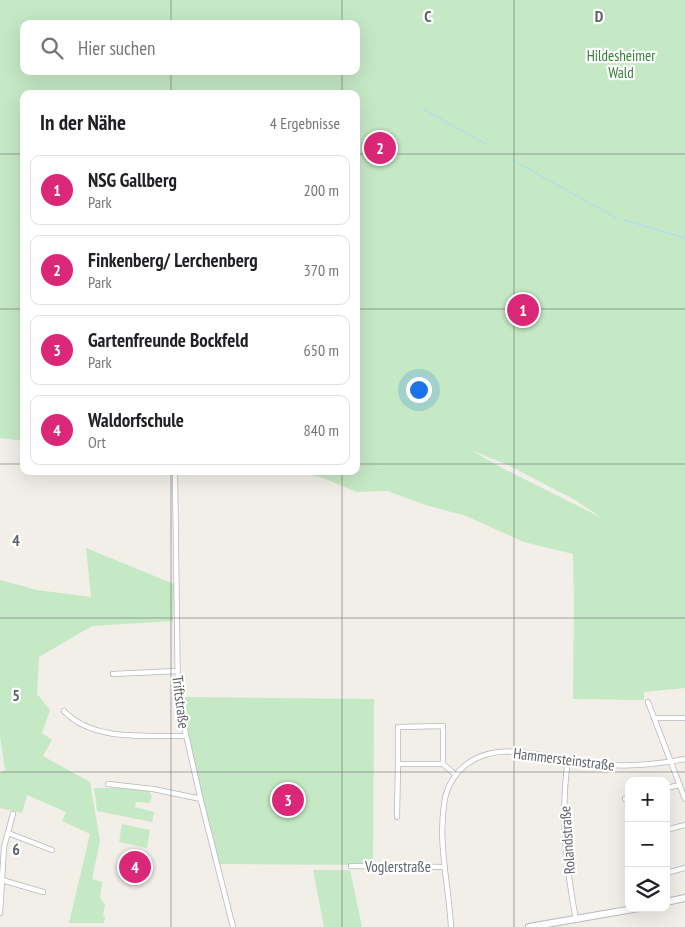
<!DOCTYPE html>
<html lang="de">
<head>
<meta charset="utf-8">
<style>
  :root { --surface:#fff; --page:#f2f2f2; --text:#202124; --muted:#757577; --line:#e0e0e0; --accent:#db2777 }
  body { margin:0; font-family:"PT Sans Narrow",sans-serif; background:var(--page); color:var(--text) }
  .controls { position:absolute; right:15px; bottom:15px; display:grid; overflow:hidden; border-radius:10px; box-shadow:0 5px 20px #0002 }
  .controls button { width:45px; height:45px; display:grid; place-items:center; padding:0; border:0; border-bottom:1px solid var(--line); background:var(--surface); color:var(--text); font:25px sans-serif }
  .you { position:absolute; left:418px; top:389px; width:18px; height:18px; margin:-12px; border:4px solid #fff; border-radius:50%; background:#1a73e8; box-shadow:0 0 0 8px #1a73e833 }
  .badge { display:grid; place-items:center; width:32px; height:32px; border-radius:50%; background:var(--accent); color:#fff; font-size:16px; font-weight:700 }
  .pin { position:absolute; translate:-50% -50%; border:2px solid #fff; box-shadow:0 1px 5px #0006 }
  .list { margin:0; padding:0; list-style:none }
  h2 { display:flex; justify-content:space-between; align-items:center; height:65px; margin:0; padding:0 20px; font-size:21px }
  h2 small { font-size:16px; font-weight:400; color:var(--muted) }
  .list li { display:grid; grid-template-columns:32px 1fr auto; gap:15px; align-items:center; box-sizing:border-box; height:70px; margin:0 10px 10px; padding:0 10px; border:1px solid var(--line); border-radius:10px }
  .list b { display:block; font-size:19px; white-space:nowrap }
  .list p { margin:0; font-size:16px; white-space:nowrap; color:var(--muted) }
  .list em { font-size:16px; font-style:normal; color:var(--muted) }
  .icon { flex:none; width:28px; height:28px; fill:none; stroke:currentColor; stroke-width:2; stroke-linecap:round; stroke-linejoin:round }
  .map { position:relative; flex:none; width:685px; height:927px; overflow:hidden }
  .search { position:absolute; background:var(--surface); box-shadow:0 5px 20px #0002; left:20px; top:20px; width:340px; height:55px; display:flex; align-items:center; gap:12px; box-sizing:border-box; padding:0 18px; border-radius:10px; color:var(--muted); font-size:19px }
  .panel { position:absolute; background:var(--surface); box-shadow:0 5px 20px #0002; left:20px; top:90px; width:340px; height:385px; border-radius:10px }
  .map>svg:first-child { display:block }
  .green { fill:#c5e8c5; fill-rule:evenodd }
  .lines { fill:none; stroke-linecap:round; stroke-linejoin:round }
  .stream { stroke:#aadaff; stroke-width:1 }
  .street-casing { stroke:#b5b8bc; stroke-width:6 }
  .secondary-casing { stroke:#b6babf; stroke-width:8 }
  .street { stroke:#fff; stroke-width:4.5 }
  .secondary { stroke:#fff; stroke-width:6 }
  .grid { fill:none; stroke:#5f6368; stroke-width:1; stroke-opacity:0.55 }
  .labels { text-anchor:middle; dominant-baseline:central; stroke-width:4.5; stroke-linejoin:round; paint-order:stroke }
  .park-label { font-size:15px; fill:#348238; stroke:#fff }
  .street-label { font-size:15px; fill:#5f6368; stroke:#fff }
  .grid-label { font-size:16px; text-anchor:middle; font-weight:bold; fill:#5f6368; stroke:#fff; stroke-width:4.5; stroke-linejoin:round; paint-order:stroke }
</style>
</head>
<body>
<div class="map">
<svg width="685" height="927" viewBox="0 0 685 927">
  <rect width="100%" height="100%" fill="#f1efe8"/>
  <path class="green" d="M0 0H685V688L644 692V700L573 699 574 603 573 554 524 542 466 516 426 505 387 491 357 492 323 478 295 471H356V94H24V441L0 438ZM24 24H356V71H24ZM471 450 508 465 575 500 602 518 500 467Z
    M86 548 174 584 173 621 92 626 39 657 37 694 50 710 42 733 52 740 43 756 90 782 100 841 92 879 102 882 100 898 105 904 103 916 105 918 104 923H69L90 834 62 821 66 812 27 795 22 813 0 808V773L5 770 0 736V580L37 590 91 597Z
    M181 697 374 699 373 865 220 864 187 735Z
    M94 788H119L149 791 152 797 149 803 136 802 135 807 154 812 152 822 97 811Z
    M122 824 150 830 147 848 119 842Z
    M313 870H350L362 927H324Z"/>
  <g class="lines">
    <path class="stream" d="M423 109 486 144
      M513 160 618 219
      M624 220 685 238"/>
    <defs>
      <path id="street" d="M175 471 178 699 201 801 233 927
        M113 674 177 671
        M648 702 685 799
        M64 711C93 742 147 735 186 736
        M654 718H685
        M568 760C560 814 566 867 576 920
        M443 764H398V727L443 726V764L456 775
        M108 784 153 789 201 799
        M666 788 680 785
        M625 799 629 798
        M397 817 398 764
        M666 830 685 825
        M8 833 52 850
        M351 866 445 867
        M666 873 685 868
        M2 880 43 892
        M0 913 4 847 13 814
        M451 927C449 887 438 845 444 805 445 793 451 780 459 771 494 734 551 760 594 764 624 767 655 765 685 759"/>
      <path id="secondary" d="M666 902 685 898
        M529 927 639 908"/>
    </defs>
    <use href="#street" class="street-casing"/>
    <use href="#secondary" class="secondary-casing"/>
    <use href="#street" class="street"/>
    <use href="#secondary" class="secondary"/>
  </g>
  <path class="grid" d="M171 0V24M342 0V24M514 0V927M171 71V94M342 71V94M0 154H24M356 154H685M0 309H24M356 309H685M0 464H24M356 464H685M171 471V927M342 471V927M0 618H685M0 772H685"/>
  <g class="labels">
    <g class="park-label">
      <text x="621" y="55">Hildesheimer<tspan x="621" dy="17">Wald</tspan></text>
    </g>
    <g class="street-label">
      <text transform="translate(181 702) rotate(83)">Triftstraße</text>
      <text transform="translate(564 759) rotate(7)">Hammersteinstraße</text>
      <text transform="translate(567 840) rotate(-94)">Rolandstraße</text>
      <text x="398" y="866">Voglerstraße</text>
    </g>
  </g>
  <g class="grid-label">
    <text x="428" y="22">C</text>
    <text x="599" y="22">D</text>
    <text x="16" y="546">4</text>
    <text x="16" y="701">5</text>
    <text x="16" y="855">6</text>
  </g>
</svg>
<div class="controls">
<button>+</button>
<button>−</button>
<button><svg class="icon" aria-label="layers" viewBox="0 0 24 24"><path d="M12 4l9 5-9 5-9-5zM3 14l9 5 9-5"/></svg></button>
</div>
<div class="you"></div>
<div class="pin badge" style="left:523px;top:310px">1</div>
<div class="pin badge" style="left:380px;top:148px">2</div>
<div class="pin badge" style="left:288px;top:800px">3</div>
<div class="pin badge" style="left:135px;top:867px">4</div>
<div class="search"><svg class="icon" aria-label="search" viewBox="0 0 24 24"><circle cx="10" cy="10" r="6"/><path d="M15 15l6 6"/></svg>Hier suchen</div>
<section class="panel">
<h2>In der Nähe<small>4 Ergebnisse</small></h2>
<ul class="list">
<li><span class="badge">1</span><div><b>NSG Gallberg</b><p>Park</p></div><em>200 m</em></li>
<li><span class="badge">2</span><div><b>Finkenberg/ Lerchenberg</b><p>Park</p></div><em>370 m</em></li>
<li><span class="badge">3</span><div><b>Gartenfreunde Bockfeld</b><p>Park</p></div><em>650 m</em></li>
<li><span class="badge">4</span><div><b>Waldorfschule</b><p>Ort</p></div><em>840 m</em></li>
</ul>
</section>
</div>
</body>
</html>
